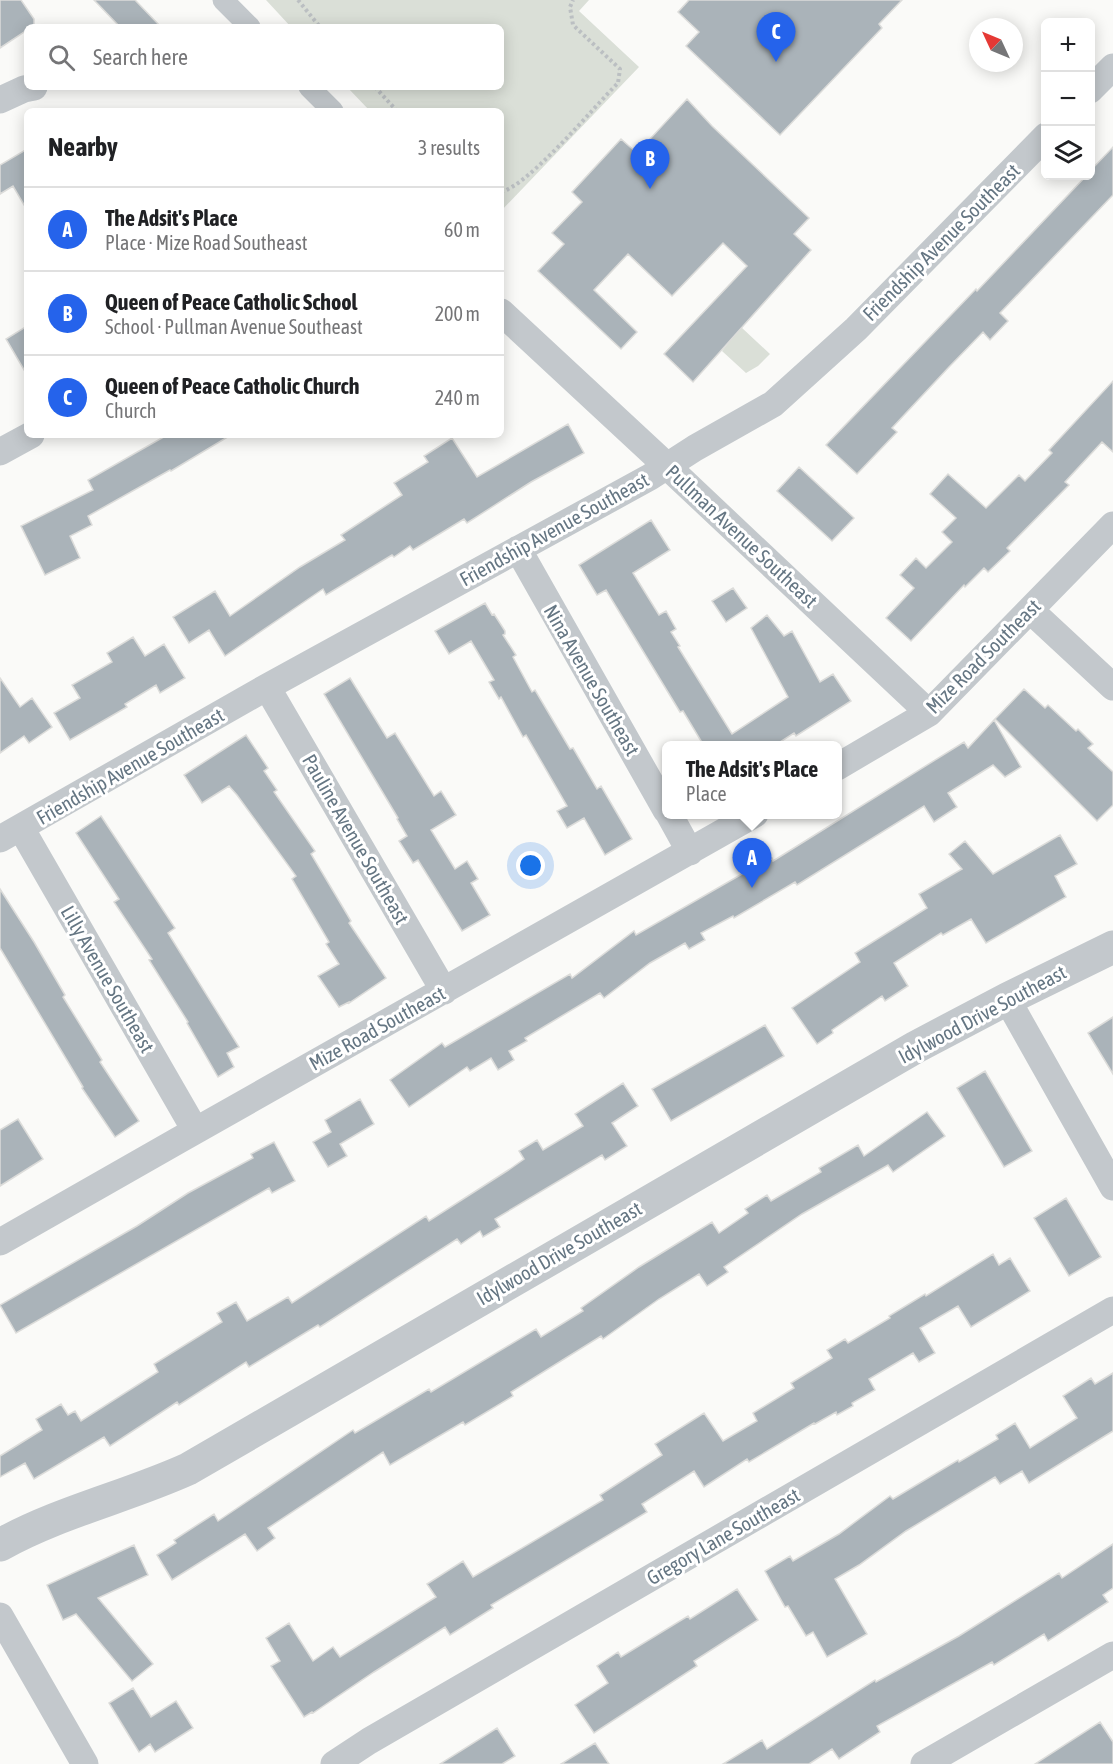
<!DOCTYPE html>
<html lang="en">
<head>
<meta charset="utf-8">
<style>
  :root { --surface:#fff; --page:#f2f2f2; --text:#202124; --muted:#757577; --line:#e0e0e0; --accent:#2563eb }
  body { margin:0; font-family:"Asap Condensed",sans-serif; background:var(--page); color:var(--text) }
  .controls { position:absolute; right:18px; top:18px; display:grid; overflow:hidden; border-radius:9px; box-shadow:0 3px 15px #0003 }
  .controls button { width:54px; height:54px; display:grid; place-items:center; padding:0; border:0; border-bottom:2px solid var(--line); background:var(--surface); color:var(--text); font:30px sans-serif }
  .compass { position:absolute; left:969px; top:18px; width:54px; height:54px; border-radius:50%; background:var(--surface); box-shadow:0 3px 15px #0003; rotate:314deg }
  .you { position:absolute; left:531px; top:866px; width:21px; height:21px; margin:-15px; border:4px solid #fff; border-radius:50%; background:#1a73e8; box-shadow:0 0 0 9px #1a73e833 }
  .badge { display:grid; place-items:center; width:39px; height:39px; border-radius:50%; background:var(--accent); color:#fff; font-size:20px; font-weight:700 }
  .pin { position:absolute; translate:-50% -50px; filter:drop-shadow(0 2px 3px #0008) }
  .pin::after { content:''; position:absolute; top:32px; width:21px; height:18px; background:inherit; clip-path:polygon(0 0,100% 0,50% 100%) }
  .popup { position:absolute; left:662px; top:741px; width:180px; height:78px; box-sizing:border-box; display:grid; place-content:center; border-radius:9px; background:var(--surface); filter:drop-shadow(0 2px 4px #0005); font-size:20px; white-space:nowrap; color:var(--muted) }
  .popup b { font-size:22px; color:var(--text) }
  .popup::after { content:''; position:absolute; left:50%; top:100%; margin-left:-12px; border:12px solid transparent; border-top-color:var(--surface) }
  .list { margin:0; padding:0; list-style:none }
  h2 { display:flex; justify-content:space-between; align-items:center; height:78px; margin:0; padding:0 24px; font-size:26px }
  h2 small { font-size:20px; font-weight:400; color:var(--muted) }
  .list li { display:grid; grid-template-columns:39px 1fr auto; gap:18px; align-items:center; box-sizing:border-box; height:84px; padding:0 24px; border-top:2px solid var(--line) }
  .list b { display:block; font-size:22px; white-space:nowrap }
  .list p { margin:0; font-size:20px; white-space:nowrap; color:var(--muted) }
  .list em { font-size:20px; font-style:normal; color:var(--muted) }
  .icon { flex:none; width:33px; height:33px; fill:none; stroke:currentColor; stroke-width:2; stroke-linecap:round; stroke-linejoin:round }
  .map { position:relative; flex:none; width:1113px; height:1764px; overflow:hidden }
  .search { position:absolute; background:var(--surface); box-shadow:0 3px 15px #0003; left:24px; top:24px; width:480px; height:66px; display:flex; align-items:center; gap:15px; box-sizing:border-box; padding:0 21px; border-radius:9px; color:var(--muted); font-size:22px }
  .panel { position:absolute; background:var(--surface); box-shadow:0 3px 15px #0003; left:24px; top:108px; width:480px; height:330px; border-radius:9px }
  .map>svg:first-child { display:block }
  .green { fill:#dadfd7 }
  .building { fill:#aab3b9; stroke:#dcdcda; stroke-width:1.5 }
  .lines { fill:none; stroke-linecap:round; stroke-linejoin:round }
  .path { stroke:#bbbfc2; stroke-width:4; stroke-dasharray:3 3; stroke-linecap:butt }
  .pedestrian { stroke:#c3c8cc; stroke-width:21 }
  .minor { stroke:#c3c8cc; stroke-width:27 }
  .tertiary { stroke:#c3c8cc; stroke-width:33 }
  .labels { text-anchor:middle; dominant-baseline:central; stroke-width:6; stroke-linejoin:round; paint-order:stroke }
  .street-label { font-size:20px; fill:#657683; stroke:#fff }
</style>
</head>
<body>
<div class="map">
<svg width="1113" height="1764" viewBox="0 0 1113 1764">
  <rect width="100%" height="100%" fill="#fafaf8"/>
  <path class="green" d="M266 0H589L579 11 639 67 501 211V111H370L347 87H501V27H291Z
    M741 327 770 354 758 366 746 373 722 351Z"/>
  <path class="building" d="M0 0H21L34 19V26L27 27V30L0 48Z
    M94 0H135L161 27H120Z
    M689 0H902L879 24 882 28 780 135 686 46 699 32 678 12Z
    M687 99 712 126 809 218 794 234 811 250 693 382 664 354 747 266 723 243 672 296 628 254 594 290 637 332 621 349 538 271 564 244 552 233 582 202 572 192 621 139 637 153Z
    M1113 147V195L1000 313 1008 321 990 340 983 332 949 367 892 428 897 432 857 474 826 445 976 289 977 291 1086 176H1090V171Z
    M27 149V210L13 186 0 194V165Z
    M27 326V375L6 339Z
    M1113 381V452L1102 442 1065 482 1069 485 1007 548 1010 551 988 572 984 568 965 587 964 585 911 641 886 618 914 588 900 575 916 558 926 568 952 542 942 532 956 518 930 494 948 474 986 508 1019 475 1025 481 1052 453 1049 450Z
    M568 424 584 453 531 482 467 523 464 519 413 550 410 546 394 557 392 555 326 595 323 589 225 656 209 630 189 643 173 617 215 591 230 616 300 567 345 540 341 535 402 495 394 483 428 462 424 456 452 438 477 477Z
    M167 435H231L171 471 170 470 88 516 92 525 70 536 80 558 45 575 21 526 93 490 88 480Z
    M799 467 854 518 832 541 777 491Z
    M651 520 670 550 633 573 659 615 666 611 676 629 671 632 680 646 678 647 732 734 788 697 751 628 767 615 784 636 792 631 820 682 833 674 851 701 796 736 794 733 774 746H704L683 711 680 712 606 590 597 595 579 565Z
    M733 588 747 608 726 622 712 601Z
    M485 603 492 615 494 614 505 631V634L503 635 516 655 513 657 532 692 535 690 570 749 573 748 597 789 601 786 632 839 605 855 584 818 567 828 557 811 567 806 526 735 523 737 501 697 499 699 489 682 494 680 471 641 449 654 435 631Z
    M133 637 145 656 164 644 185 678 160 693 156 685 125 704 127 707 70 740 54 713 80 698 72 685 112 662 107 653Z
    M0 678 20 707 32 698 52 727 29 743 24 736 0 753Z
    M350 678 387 738 395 733 434 796 441 791 456 815 431 830 455 869 467 861 478 879 471 883 490 915 462 931 418 860 413 863 399 841 407 836 397 819 398 818 324 694Z
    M1024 689 1045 708 1048 705 1076 731 1078 729 1093 744 1088 748 1113 772V805L1097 821 995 719Z
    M994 720 1021 767 1005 777 993 765 948 793 957 807 934 822 924 806 797 885 795 882 734 918 733 916 701 933 705 940 689 949 685 943 650 963 604 998 600 993 525 1038 527 1041 509 1051 514 1060 498 1070 491 1058 470 1071 467 1067 409 1107 390 1080 442 1043 445 1047 570 974 572 978 634 931 636 935 749 870 750 871 772 858 773 861 964 742 968 748Z
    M246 735 268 768 264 771 277 790 274 792 315 851 311 854 351 921 349 923 386 978 349 1003V1002L339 1007 318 976 339 964 326 944 329 942 292 879 296 876 237 795 229 786 202 803 184 775Z
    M101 816 175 928 168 933 239 1047 227 1053 234 1067 218 1077 187 1023 188 1022 149 960 152 959 114 902 119 899 76 833Z
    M1060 835 1077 864 1055 876 1066 897 986 943 971 919 943 935 941 933 894 963 908 986 885 1001 882 996 832 1030 833 1033 817 1044 792 1008 860 962 855 953 927 908 919 894 962 869 949 854 965 841 993 874Z
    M0 889 34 942 65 995 63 997 102 1060 100 1062 139 1121 115 1137 82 1088 83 1087 0 948Z
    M1113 1017V1074L1088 1033Z
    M765 1025 784 1056 671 1121 652 1089Z
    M985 1071 1032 1151 1004 1167 957 1088Z
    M623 1083 638 1106 612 1123 627 1146 605 1160 602 1155 495 1219 500 1227 483 1237 480 1231 461 1244 457 1239 320 1327 318 1325 249 1367 246 1362 179 1405 177 1402 110 1446 104 1437 34 1479 25 1463 0 1477V1456L42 1430 36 1419 61 1404 68 1415 75 1411 81 1421 158 1372 154 1364 222 1322 217 1313 236 1302 247 1321 288 1297 292 1303 426 1216 429 1221 510 1169 524 1159 519 1151 537 1140 543 1150 583 1126 575 1114Z
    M360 1099 374 1124 340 1144 347 1156 328 1167 313 1142 331 1132 325 1120Z
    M927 1112 945 1136 893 1172 888 1165 802 1214 724 1267 728 1272 707 1286 699 1274 659 1299 603 1339 601 1336 511 1392 513 1396 465 1425 463 1422 390 1465 383 1452 268 1528 275 1538 257 1551 245 1534 172 1580 157 1555 176 1543 174 1540 214 1514 218 1521 353 1430 355 1433 429 1389 431 1392 536 1329 541 1337 583 1311 581 1308 639 1267 712 1222 719 1233 748 1213 745 1209 767 1195 771 1201 821 1172 819 1168 858 1145 864 1156Z
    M18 1119 43 1159 0 1186V1130Z
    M274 1142 295 1181 272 1193 269 1188 16 1333 0 1305 137 1226 188 1193 253 1158 251 1154Z
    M1066 1198 1101 1257 1069 1276 1034 1218Z
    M993 1254 999 1265 1010 1258 1030 1291 971 1327 958 1306 920 1328 935 1353 919 1362 913 1353 869 1379 875 1390 852 1403 853 1406 837 1415 836 1412 815 1424 814 1423 749 1462 747 1459 704 1487 694 1471 642 1504 647 1512 491 1605 493 1608 450 1635 445 1627 374 1672 313 1713 312 1712 304 1717 271 1666 280 1661 266 1638 289 1623 313 1661 333 1647 340 1657 436 1597 427 1584 463 1561 473 1577 603 1500 600 1495 662 1455 655 1444 704 1413 723 1441 757 1421 753 1413 794 1388 791 1383 832 1358 827 1350 845 1339 848 1343 890 1318 889 1316 925 1294 926 1296Z
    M1113 1373V1431L1029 1483 1022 1471 1000 1484 995 1477 906 1531 859 1565 835 1579 867 1634 827 1657 813 1632 806 1636 788 1606 785 1607 765 1571 790 1556 793 1561 839 1534 890 1496 893 1499 958 1460 959 1462 998 1439 996 1435 1015 1423 1030 1448 1077 1418 1063 1396 1091 1378 1095 1384Z
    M1113 1544V1588L1103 1595 1108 1602 1048 1641 1044 1634 994 1665 992 1662 877 1726 880 1732 839 1759 832 1749 809 1764H723L762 1740 767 1749 875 1680 876 1682 959 1636 1059 1573 1062 1578Z
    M134 1545 148 1575 98 1598 153 1664 132 1681 76 1614 63 1620 47 1585Z
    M737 1589 758 1620 694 1661 697 1666 594 1733 575 1705 608 1683 597 1666 618 1652 621 1657 688 1616 690 1619Z
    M133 1688 151 1717 176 1701 193 1728 155 1752 150 1744 139 1752 109 1703Z
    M1100 1722 1113 1742V1764H1035Z
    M497 1728 515 1756 502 1764H440Z
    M595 1743 609 1764H561Z"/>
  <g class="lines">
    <path class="path" d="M298 0 320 27
      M375 87 397 111
      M501 192C529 185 594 107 618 83L620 69 573 25 570 7 573 0"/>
    <path class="pedestrian" d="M223 0 250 27
      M309 87 333 111"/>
    <path class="minor" d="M1090 90 1113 67
      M0 100 24 89 34 87
      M501 312 668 467 929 713
      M0 452 31 435
      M518 549 666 810
      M1030 610 1113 687
      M267 687 444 991
      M837 767 929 713 1113 525
      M669 814 690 852
      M21 828 195 1130
      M0 839 267 687 650 477 695 448 773 404 856 329 1046 136
      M1007 999 1113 1187
      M0 1242 179 1140 755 814
      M0 1616 85 1764
      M334 1764 369 1741 1113 1310
      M924 1764 1113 1655"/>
    <path class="tertiary" d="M0 1545C59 1512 126 1497 188 1469L916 1047 1007 999 1113 947"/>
  </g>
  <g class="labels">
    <g class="street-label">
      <text transform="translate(941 242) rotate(-45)">Friendship Avenue Southeast</text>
      <text transform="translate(554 529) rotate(-29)">Friendship Avenue Southeast</text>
      <text transform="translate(742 536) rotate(43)">Pullman Avenue Southeast</text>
      <text transform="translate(983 656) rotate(-45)">Mize Road Southeast</text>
      <text transform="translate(592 680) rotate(60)">Nina Avenue Southeast</text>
      <text transform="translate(130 766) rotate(-30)">Friendship Avenue Southeast</text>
      <text transform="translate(356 839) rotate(60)">Pauline Avenue Southeast</text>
      <text transform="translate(108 979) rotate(60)">Lilly Avenue Southeast</text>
      <text transform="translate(982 1014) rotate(-28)">Idylwood Drive Southeast</text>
      <text transform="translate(377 1028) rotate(-29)">Mize Road Southeast</text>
      <text transform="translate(559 1253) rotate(-30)">Idylwood Drive Southeast</text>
      <text transform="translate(723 1536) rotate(-30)">Gregory Lane Southeast</text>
    </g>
  </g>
</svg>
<div class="controls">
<button>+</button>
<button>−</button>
<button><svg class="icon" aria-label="layers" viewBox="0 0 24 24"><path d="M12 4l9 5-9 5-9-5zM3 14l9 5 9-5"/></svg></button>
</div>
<svg class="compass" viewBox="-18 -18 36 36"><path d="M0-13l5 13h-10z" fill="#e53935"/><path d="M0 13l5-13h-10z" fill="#757577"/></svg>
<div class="you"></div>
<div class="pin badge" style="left:752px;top:888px">A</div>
<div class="popup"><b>The Adsit's Place</b>Place</div>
<div class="pin badge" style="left:650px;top:189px">B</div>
<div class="pin badge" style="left:776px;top:62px">C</div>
<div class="search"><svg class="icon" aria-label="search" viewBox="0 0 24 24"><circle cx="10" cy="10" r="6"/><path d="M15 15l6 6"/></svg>Search here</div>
<section class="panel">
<h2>Nearby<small>3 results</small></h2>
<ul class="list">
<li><span class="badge">A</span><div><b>The Adsit's Place</b><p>Place · Mize Road Southeast</p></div><em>60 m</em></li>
<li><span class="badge">B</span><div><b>Queen of Peace Catholic School</b><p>School · Pullman Avenue Southeast</p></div><em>200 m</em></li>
<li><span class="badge">C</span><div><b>Queen of Peace Catholic Church</b><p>Church</p></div><em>240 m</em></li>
</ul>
</section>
</div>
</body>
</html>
